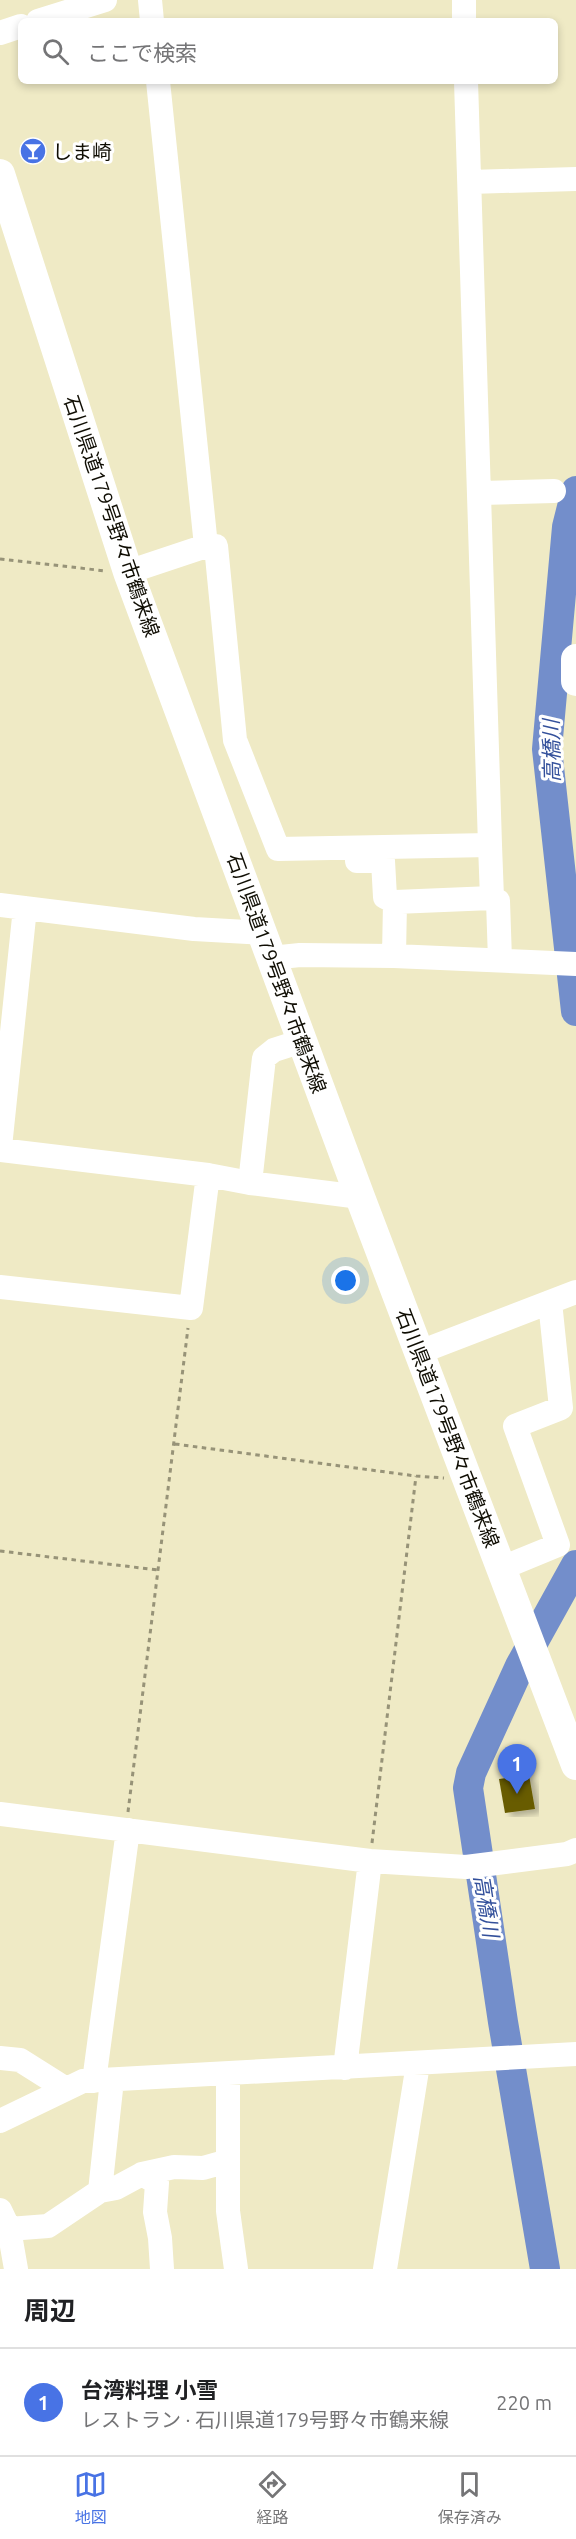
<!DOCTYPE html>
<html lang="ja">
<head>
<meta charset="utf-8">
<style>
  :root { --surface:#fff; --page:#f6f6f6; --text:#202124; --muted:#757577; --line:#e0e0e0; --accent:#4873e5 }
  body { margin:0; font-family:Ubuntu,"Noto Sans JP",sans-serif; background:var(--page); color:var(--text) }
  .you { position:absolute; left:346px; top:1281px; width:21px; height:21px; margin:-15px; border:4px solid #fff; border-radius:50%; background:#1a73e8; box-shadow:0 0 0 9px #1a73e833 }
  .badge { display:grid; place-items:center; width:39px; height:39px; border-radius:50%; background:var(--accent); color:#fff; font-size:20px; font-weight:700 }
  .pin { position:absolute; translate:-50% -50px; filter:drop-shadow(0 2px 3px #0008) }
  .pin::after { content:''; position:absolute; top:32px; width:21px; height:18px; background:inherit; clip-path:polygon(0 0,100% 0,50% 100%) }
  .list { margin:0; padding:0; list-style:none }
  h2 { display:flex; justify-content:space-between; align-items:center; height:78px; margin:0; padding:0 24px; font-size:26px }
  h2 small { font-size:20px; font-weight:400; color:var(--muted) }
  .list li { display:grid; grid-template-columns:39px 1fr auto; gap:18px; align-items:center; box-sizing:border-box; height:108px; padding:0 24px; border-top:2px solid var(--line) }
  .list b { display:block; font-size:22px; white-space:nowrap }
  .list p { margin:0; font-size:20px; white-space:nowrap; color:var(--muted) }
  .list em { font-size:20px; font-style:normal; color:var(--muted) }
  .icon { flex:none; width:33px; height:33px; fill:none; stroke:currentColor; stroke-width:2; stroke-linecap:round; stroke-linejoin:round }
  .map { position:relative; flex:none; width:576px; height:2269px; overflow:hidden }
  .search { position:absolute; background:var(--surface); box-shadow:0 3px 9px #0003; left:18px; right:18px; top:18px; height:66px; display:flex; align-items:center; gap:15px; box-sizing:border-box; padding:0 21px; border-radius:9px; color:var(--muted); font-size:22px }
  .sheet { height:186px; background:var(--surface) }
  nav { display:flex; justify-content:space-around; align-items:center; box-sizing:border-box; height:84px; border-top:2px solid var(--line); background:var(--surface); font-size:16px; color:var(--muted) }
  nav a { display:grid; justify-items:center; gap:3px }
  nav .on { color:var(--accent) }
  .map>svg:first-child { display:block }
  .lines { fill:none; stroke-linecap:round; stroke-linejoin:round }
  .river { stroke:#738ecb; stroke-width:30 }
  .building { fill:#675c04; filter:url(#shadow) }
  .path { stroke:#979378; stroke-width:3; stroke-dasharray:4.5 4.5; stroke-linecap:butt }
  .minor { stroke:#fff; stroke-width:24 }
  .major { stroke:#fff; stroke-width:30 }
  .labels { text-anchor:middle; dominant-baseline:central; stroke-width:6; stroke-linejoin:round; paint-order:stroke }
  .poi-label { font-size:20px; fill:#0f0d03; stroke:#fff; text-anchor:start }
  .street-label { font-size:20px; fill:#0f0d03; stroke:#fff }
  .water-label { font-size:21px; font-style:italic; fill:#33509b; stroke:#fff }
</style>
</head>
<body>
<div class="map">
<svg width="576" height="2269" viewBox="0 0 576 2269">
  <defs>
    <filter id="shadow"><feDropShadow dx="6" dy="4" stdDeviation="3" flood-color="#0004"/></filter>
  </defs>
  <rect width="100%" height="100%" fill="#efeac5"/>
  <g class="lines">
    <path class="river" d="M576 491 567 527 547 749 576 1011
      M545 2269 503 2022 468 1788 471 1773 520 1666 576 1565"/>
  </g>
  <path class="building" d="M529 1775 535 1809 505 1813 499 1779Z"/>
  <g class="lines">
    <path class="path" d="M0 559 106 571
      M175 1444 416 1476 444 1478
      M0 1551 158 1570
      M128 1812 188 1328
      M372 1843 416 1476"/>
    <path class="minor" d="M150 0 152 21
      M464 0V21
      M38 21 105 0
      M0 33 21 26
      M466 81 490 845
      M470 182 576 179
      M481 493 554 491
      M206 546H216L235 740 278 849 490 845 492 898
      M128 572 206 546 158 81
      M357 861H383L385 897 395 902
      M0 905 194 929 263 933
      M394 956 395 902 492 898 498 901 500 960
      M271 958 300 955 394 956 576 964
      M302 1041 274 1050 264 1058 250 1183 360 1197
      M0 1147 25 908
      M0 1150 208 1175 250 1183
      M0 1287 191 1308 208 1175
      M420 1352 576 1292
      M502 1568 558 1545 515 1426 561 1408 550 1302
      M0 1814 370 1861 466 1867 567 1854 576 1850
      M0 2058 20 2060 66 2089
      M345 2068 370 1861
      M228 2074V2211L236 2269
      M94 2081 128 1830
      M0 2121 83 2081 576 2054
      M142 2174 157 2183 155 2212 160 2238 162 2269
      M100 2191 112 2080
      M0 2210 9 2229 16 2269
      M9 2229 48 2226 100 2191 116 2188 142 2174 174 2167 203 2168 228 2161
      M385 2269 418 2064"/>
    <path class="major" d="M0 174 128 572 360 1197 576 1765
      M576 659V681"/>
  </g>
  <defs>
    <symbol id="bar-disc" viewBox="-11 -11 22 22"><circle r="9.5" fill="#4873e5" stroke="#fff"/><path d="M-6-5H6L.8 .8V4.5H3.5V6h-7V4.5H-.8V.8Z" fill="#fff"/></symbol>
  </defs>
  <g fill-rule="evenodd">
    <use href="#bar-disc" x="18" y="136" width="30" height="30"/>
  </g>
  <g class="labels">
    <g class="poi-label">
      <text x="52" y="151">しま崎</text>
    </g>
    <g class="street-label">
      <text transform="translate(112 516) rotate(71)">石川県道179号野々市鶴来線</text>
      <text transform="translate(277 973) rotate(70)">石川県道179号野々市鶴来線</text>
      <text transform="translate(448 1428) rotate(69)">石川県道179号野々市鶴来線</text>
    </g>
    <g class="water-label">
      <text transform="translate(551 751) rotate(-91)">高橋川</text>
      <text transform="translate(487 1906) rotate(81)">高橋川</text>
    </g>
  </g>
</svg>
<div class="you"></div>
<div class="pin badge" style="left:517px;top:1794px">1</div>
<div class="search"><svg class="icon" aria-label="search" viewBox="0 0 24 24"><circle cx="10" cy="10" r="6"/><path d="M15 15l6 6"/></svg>ここで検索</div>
</div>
<section class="sheet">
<h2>周辺<small></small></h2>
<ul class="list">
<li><span class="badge">1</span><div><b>台湾料理 小雪</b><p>レストラン · 石川県道179号野々市鶴来線</p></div><em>220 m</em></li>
</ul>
</section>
<nav>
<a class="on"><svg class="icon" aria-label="map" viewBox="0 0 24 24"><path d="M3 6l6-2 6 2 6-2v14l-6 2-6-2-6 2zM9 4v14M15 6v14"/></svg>地図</a>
<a><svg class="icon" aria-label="directions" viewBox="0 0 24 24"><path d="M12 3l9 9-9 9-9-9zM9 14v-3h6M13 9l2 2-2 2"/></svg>経路</a>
<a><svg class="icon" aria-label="saved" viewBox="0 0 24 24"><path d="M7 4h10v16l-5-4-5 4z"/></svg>保存済み</a>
</nav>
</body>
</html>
